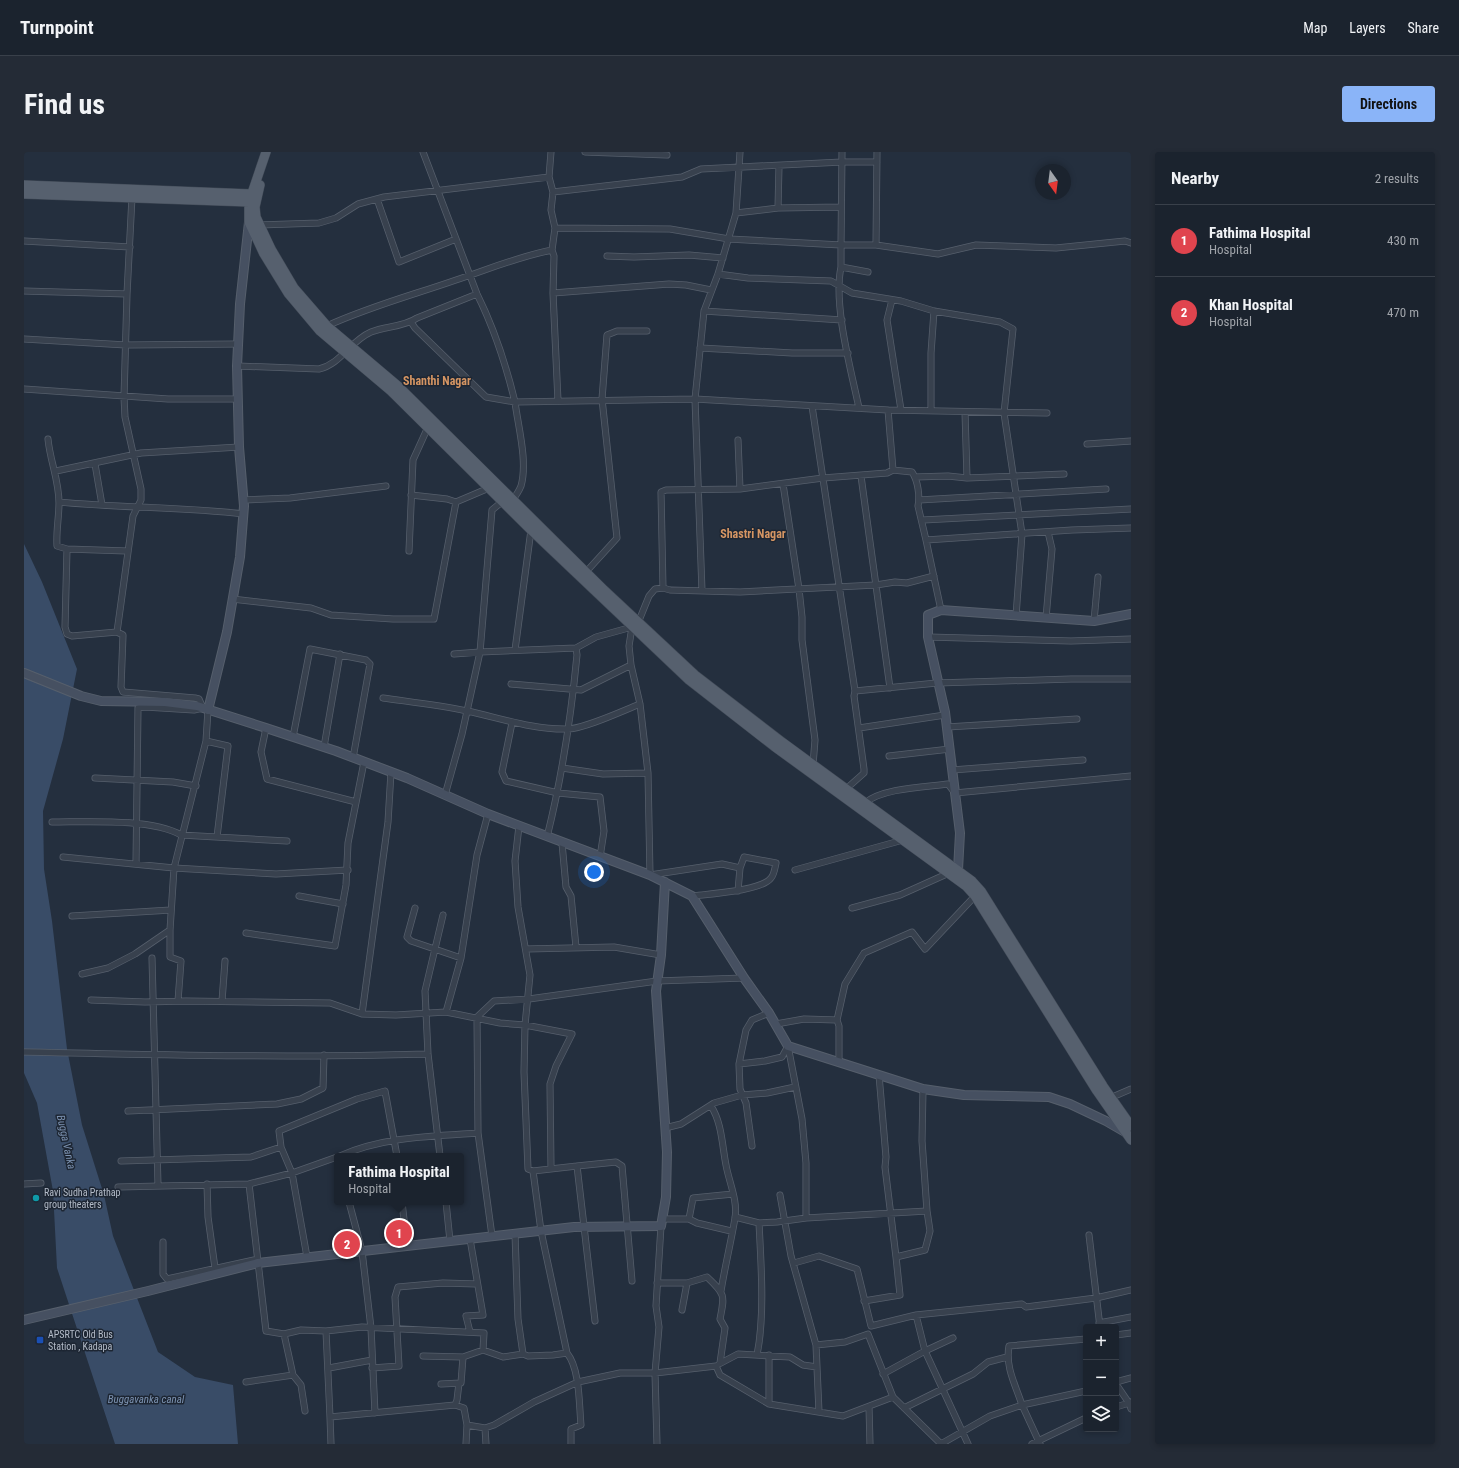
<!DOCTYPE html>
<html lang="en">
<head>
<meta charset="utf-8">
<style>
  :root { --surface:#1b232e; --page:#242b36; --text:#f1f3f6; --muted:#a0a4aa; --line:#39404a; --accent:#8ab4f8 }
  body { margin:0; font-family:"Roboto Condensed",sans-serif; background:var(--page); color:var(--text) }
  .controls { position:absolute; right:12px; bottom:12px; display:grid; overflow:hidden; border-radius:4px; box-shadow:0 2px 6px #0003 }
  .controls button { width:36px; height:36px; display:grid; place-items:center; padding:0; border:0; border-bottom:1px solid var(--line); background:var(--surface); color:var(--text); font:20px sans-serif }
  .compass { position:absolute; left:1011px; top:12px; width:36px; height:36px; border-radius:50%; background:var(--surface); box-shadow:0 2px 6px #0003; rotate:166deg }
  .you { position:absolute; left:570px; top:720px; width:14px; height:14px; margin:-10px; border:3px solid #fff; border-radius:50%; background:#1a73e8; box-shadow:0 0 0 6px #1a73e833 }
  .badge { display:grid; place-items:center; width:26px; height:26px; border-radius:50%; background:var(--accent); color:#fff; font-size:13px; font-weight:700 }
  .pin { position:absolute; translate:-50% -50%; border:2px solid #fff; box-shadow:0 1px 4px #0006 }
  .popup { position:absolute; left:310px; top:1001px; width:130px; height:52px; box-sizing:border-box; display:grid; place-content:center; border-radius:4px; background:var(--surface); filter:drop-shadow(0 1px 3px #0005); font-size:13px; white-space:nowrap; color:var(--muted) }
  .popup b { font-size:15px; color:var(--text) }
  .popup::after { content:''; position:absolute; left:50%; top:100%; margin-left:-8px; border:8px solid transparent; border-top-color:var(--surface) }
  .list { margin:0; padding:0; list-style:none }
  h2 { display:flex; justify-content:space-between; align-items:center; height:52px; margin:0; padding:0 16px; font-size:17px }
  h2 small { font-size:13px; font-weight:400; color:var(--muted) }
  .list li { display:grid; grid-template-columns:26px 1fr auto; gap:12px; align-items:center; box-sizing:border-box; height:72px; padding:0 16px; border-top:1px solid var(--line) }
  .list b { display:block; font-size:15px; white-space:nowrap }
  .list p { margin:0; font-size:13px; white-space:nowrap; color:var(--muted) }
  .list em { font-size:13px; font-style:normal; color:var(--muted) }
  .icon { flex:none; width:22px; height:22px; fill:none; stroke:currentColor; stroke-width:2; stroke-linecap:round; stroke-linejoin:round }
  .map { position:relative; flex:none; width:1107px; height:1292px; overflow:hidden; border-radius:4px }
  header { display:flex; align-items:center; gap:24px; box-sizing:border-box; height:56px; padding:0 20px; background:var(--surface); border-bottom:1px solid var(--line) }
  header strong { font-size:19px }
  nav { display:flex; gap:22px; margin-inline-start:auto; font-size:14px }
  .intro { display:flex; align-items:center; justify-content:space-between; box-sizing:border-box; height:96px; padding:0 24px }
  h1 { margin:0; font-size:28px }
  .button { padding:10px 18px; border-radius:4px; background:var(--accent); color:#111; font-size:14px; font-weight:700 }
  main { display:flex; gap:24px; padding:0 24px }
  aside { flex:1; background:var(--surface); border-radius:4px; box-shadow:0 2px 6px #0003 }
  .map>svg:first-child { display:block }
  .water { fill:#394c67 }
  .lines { fill:none; stroke-linecap:round; stroke-linejoin:round }
  .street-casing { stroke:#565f6c; stroke-width:7 }
  .secondary-casing { stroke:#565f6c; stroke-width:10 }
  .primary-casing { stroke:#414a57; stroke-width:10 }
  .street { stroke:#38414e; stroke-width:5.5 }
  .secondary { stroke:#465061; stroke-width:8 }
  .primary { stroke:#56606e; stroke-width:9 }
  .culture-dot { fill:#0f9aa8; stroke:#1d2633; stroke-width:1.5 }
  .transit-dot { fill:#1a4fb4; stroke:#1d2633; stroke-width:1.5 }
  .labels { text-anchor:middle; dominant-baseline:central; stroke-width:3; stroke-linejoin:round; paint-order:stroke }
  .poi-label { font-size:10px; fill:#b4bcc9; stroke:#1d2633; text-anchor:start }
  .water-label { font-size:11px; font-style:italic; fill:#7c92b1; stroke:#1d2633 }
  .quarter-label { font-size:12px; font-weight:bold; fill:#d59563; stroke:#1d2633 }
</style>
</head>
<body>
<header>
<strong>Turnpoint</strong>
<nav><a>Map</a><a>Layers</a><a>Share</a></nav>
</header>
<div class="intro"><h1>Find us</h1><a class="button">Directions</a></div>
<main>
<div class="map">
<svg width="1107" height="1292" viewBox="0 0 1107 1292">
  <rect width="100%" height="100%" fill="#242f3e"/>
  <path class="water" d="M0 392 18 430 53 517 39 587 19 659 20 717 28 769 43 897 58 973 80 1043 89 1084 134 1200 171 1225 209 1233 214 1292H91L33 1116 29 1039 13 951 0 921Z"/>
  <g class="lines">
    <defs>
      <path id="street" d="M527 0 525 25 529 40 527 58 531 76
        M561 0 643 3
        M529 40 658 25 677 17 818 10H853
        M353 47 375 110 432 87
        M754 56 755 14
        M712 61 754 56 817 55
        M235 73 295 71 312 66 334 52 360 45 525 25
        M0 89 106 95
        M852 93 853 0
        M583 104 610 105 665 103 699 106
        M817 115C809 153 827 218 835 256
        M844 120 817 115V93H852L914 102 952 93 1032 96 1101 89 1107 91
        M694 122 724 126 807 129 828 141 877 149 910 159 976 170 989 177 980 261 998 382 992 464
        M0 139 103 142
        M529 141 645 132 662 133 687 138
        M868 148 863 168 877 258
        M680 159 818 168
        M387 170 391 176 462 245 491 250C482 213 470 176 453 142L399 0
        M303 174C344 155 389 143 432 128 465 117 493 105 528 98
        M0 187 102 193 214 192
        M676 196 768 201H824
        M213 214 295 217C317 212 326 189 347 180 362 174 380 175 393 166L453 142
        M0 237 144 247H214
        M534 249 529 141 530 104 528 98 531 76 646 77 705 87 817 93 818 0
        M788 254 831 539 830 544 840 617V621L822 637
        M864 258 869 318
        M907 259V201L910 159
        M941 260 943 326
        M24 287C26 309 35 328 35 351 35 365 32 379 33 394L43 397 103 399
        M714 288 716 337
        M1063 292 1107 289
        M71 312 78 353
        M32 319 117 301 215 295
        M837 324 866 536
        M891 325 924 324 943 326 1040 322
        M759 332 775 437 778 465V488L791 588 789 613
        M387 343 423 347 432 350 465 336
        M220 348 266 346 362 334
        M895 348 1082 337
        M479 349 468 358 456 500 552 496 572 485 608 475 605 494 607 513 616 552 624 621 626 723 698 712 716 716
        M35 350C97 356 158 355 220 362
        M487 350C491 345 495 339 497 334 504 310 494 274 491 250L671 247 864 258 1023 261
        M899 368 1107 357
        M43 397 41 475 43 482 48 484 93 480 99 483 97 535 99 540 171 546 175 547 179 556 170 558 121 555 114 556 112 712
        M385 399 389 308 404 275
        M562 420 593 386 578 247 583 183 593 179H623
        M639 436 637 340 642 338 716 337 799 326 863 321 869 318 888 320C894 329 896 344 894 354L902 388
        M678 439 671 247 680 159 694 122 712 61 716 0
        M208 447 287 456 307 463 369 467H410L432 350
        M917 458 902 388 1048 378 1107 376
        M1022 466 1028 397 1024 380
        M1070 469 1074 425
        M614 471 625 444 631 437 639 436 646 438 716 440 852 433 871 430 883 431 910 424
        M93 480 109 364 117 348V337L101 265 100 245 103 142 108 45
        M904 485 1047 489 1107 487
        M491 498 507 378
        M487 532 557 538 607 513
        M831 539 913 531 1047 527H1107
        M359 546C387 550 415 553 443 559 476 566 510 578 544 577 562 576 598 559 616 552
        M488 571 478 620 482 629 534 641 576 645 580 679 576 705
        M923 575 1053 567
        M242 576 237 600 243 627 332 650
        M835 576 921 563
        M269 585 286 497 342 508 346 512 329 606
        M182 589 204 594 193 685
        M300 595 316 502
        M865 604 926 597
        M538 616 579 622 624 621
        M928 618 1059 608
        M71 626 149 630 172 634
        M421 643 438 582 456 500 430 502
        M841 651C858 636 902 635 924 632L931 641 1107 624
        M28 670C63 670 127 666 157 683L263 689
        M495 674 491 709 494 755 506 823 501 873 500 920 504 1017 509 1019 517 1079 543 1201C556 1217 555 1252 557 1273L547 1277V1292
        M523 685C538 625 547 565 553 503L552 496
        M538 691 542 735 547 744 552 795
        M39 705 150 716 252 722 324 718
        M771 718 879 688
        M275 744 319 752
        M668 744C684 742 738 739 747 726 750 723 751 716 752 711L720 705 716 716 714 739
        M391 756 383 785 387 789 437 806
        M828 756 876 743 925 721
        M48 764 147 758
        M146 778 150 716 182 589 184 558
        M222 781 311 794 322 733 324 691 340 610
        M502 797 590 795 637 803
        M128 806 134 1033
        M58 822 84 816 111 802 146 778V805L157 809 154 849
        M67 848 121 850 162 849 306 851 338 862 372 863 422 860 476 871 501 873 548 882 532 914 526 932 527 1016
        M198 849 201 809
        M422 860 437 806 453 703 464 662
        M338 862 364 670 367 620
        M752 872 780 867 813 868
        M0 900C135 903 269 906 404 902
        M815 911V874L813 868 821 832 840 801 888 780 901 797 951 744
        M715 912 741 909 758 905 764 894 778 967 782 1011V1066
        M855 923 862 1005 861 1015 872 1105 901 1098 906 1079 903 1059 898 989 899 937
        M1086 946 1107 937
        M687 954C698 971 698 993 702 1013 705 1030 714 1049 711 1066 707 1090 701 1114 697 1139
        M104 959 253 952 277 947 299 936 300 903
        M641 976 657 972 690 951 718 943 743 941 771 935
        M728 994 722 951 716 937 715 912 722 878 728 868 745 861
        M316 1004C358 985 408 984 454 981
        M416 1004 404 902 401 839 419 763
        M97 1009 227 1005 257 995
        M509 1019 553 1014
        M0 1032 17 1031
        M183 1032 184 1065 191 1116
        M225 1032 242 1179 260 1182 277 1178 302 1179 338 1175 460 1181 459 1198
        M94 1035 225 1032 268 1021 313 1005
        M756 1043 767 1104 792 1193 821 1190 844 1182 869 1245 917 1292
        M325 1050 338 1099 347 1176 351 1261
        M378 1050 383 1094
        M422 1050 426 1089
        M711 1065 735 1071 753 1070 782 1066 903 1059
        M639 1067H665L673 1071 707 1079
        M665 1067 669 1046 709 1042
        M491 1082 494 1167 499 1202
        M1065 1083 1076 1175
        M468 1084 454 981 453 865 470 849 505 847 633 829 720 826
        M139 1090V1122L143 1127 230 1108
        M283 1105 268 1021 257 995 255 979 333 947 361 939 373 1004
        M770 1111 795 1104 833 1117 847 1174 892 1163 998 1152 1002 1155 1072 1146 1107 1138
        M633 1131H663
        M840 1149 876 1143 872 1105
        M658 1158 663 1131 683 1125C701 1142 701 1143 696 1167L701 1176 696 1211
        M892 1163 901 1199 944 1292
        M571 1169 553 1014 592 1010 598 1014 608 1129
        M1075 1171 1107 1165
        M302 1179 306 1265
        M446 1180 442 1164 459 1163 446 1087
        M260 1182 269 1223
        M1092 1183 1107 1181
        M792 1193 795 1260
        M733 1203C741 1164 737 1111 735 1071
        M745 1203V1252
        M399 1204 439 1205
        M695 1212 714 1202 766 1205 779 1213 793 1215
        M305 1216 348 1208
        M348 1216 375 1214 371 1145 374 1135 419 1131 453 1132
        M859 1222 901 1199 929 1186
        M222 1230 269 1223 277 1233 281 1259
        M1092 1230 1107 1226
        M417 1232 437 1231 439 1205 459 1198 479 1205 499 1202 504 1204 529 1203 543 1201
        M1092 1232 1105 1251 1107 1250
        M431 1253 433 1248 435 1231
        M845 1255 846 1292
        M1092 1255 1105 1251 1107 1257
        M880 1256 949 1222 964 1210 983 1205
        M461 1276 462 1292
        M307 1292 306 1265 431 1253 440 1256 443 1273 461 1276 470 1273 510 1250 554 1230 596 1221H631L692 1214 696 1223 745 1252 819 1264 869 1245
        M442 1292 443 1273
        M633 1292 631 1221 635 1175 632 1154 637 1074
        M917 1292 966 1264 998 1253C992 1234 981 1215 985 1194L1062 1187
        M1008 1292 1062 1266
        M1016 1292 998 1253 1062 1239"/>
      <path id="secondary" d="M0 521 57 544 77 549 141 550 173 554 242 576 312 599 383 626 464 662 626 723 668 744 720 826 745 861 764 894 899 937 940 943 1025 945 1046 952 1082 969 1101 980
        M184 558 203 480 216 405 220 354 215 295 213 214 216 152 225 70
        M932 723 934 718 936 681 921 560 904 485V463L917 458 1070 469 1107 462
        M0 1168 124 1139 234 1111 550 1075 637 1074 642 1045 643 1000 632 839 637 803 641 730"/>
      <path id="primary" d="M242 0 225 50V70L240 102 264 141 296 179 367 239 507 378 665 528 751 595 942 734 951 744 1073 939 1107 988
        M0 33 227 42
        M236 33 231 55 232 65 247 97 270 136 303 174 374 234 580 438 671 523 758 590 948 729 957 739 1079 934 1107 974
        M0 42 225 50"/>
    </defs>
    <use href="#street" class="street-casing"/>
    <use href="#secondary" class="secondary-casing"/>
    <use href="#primary" class="primary-casing"/>
    <use href="#street" class="street"/>
    <use href="#secondary" class="secondary"/>
    <use href="#primary" class="primary"/>
  </g>
  <circle class="culture-dot" cx="12" cy="1046" r="4"/>
  <rect class="transit-dot" x="12" y="1184" width="8" height="8" rx="2"/>
  <g class="labels">
    <g class="poi-label">
      <text x="20" y="1040">Ravi Sudha Prathap<tspan x="20" dy="12">group theaters</tspan></text>
      <text x="24" y="1182">APSRTC Old Bus<tspan x="24" dy="12">Station , Kadapa</tspan></text>
    </g>
    <g class="water-label">
      <text transform="translate(42 990) rotate(78)">Bugga Vanka</text>
      <text x="122" y="1247">Buggavanka canal</text>
    </g>
    <g class="quarter-label">
      <text x="413" y="229">Shanthi Nagar</text>
      <text x="729" y="382">Shastri Nagar</text>
    </g>
  </g>
</svg>
<div class="controls">
<button>+</button>
<button>−</button>
<button><svg class="icon" aria-label="layers" viewBox="0 0 24 24"><path d="M12 4l9 5-9 5-9-5zM3 14l9 5 9-5"/></svg></button>
</div>
<svg class="compass" viewBox="-18 -18 36 36"><path d="M0-13l5 13h-10z" fill="#e53935"/><path d="M0 13l5-13h-10z" fill="#a0a4aa"/></svg>
<div class="you"></div>
<div class="pin badge" style="left:375px;top:1081px;background:#e0444e">1</div>
<div class="popup"><b>Fathima Hospital</b>Hospital</div>
<div class="pin badge" style="left:323px;top:1092px;background:#e0444e">2</div>
</div>
<aside>
<h2>Nearby<small>2 results</small></h2>
<ul class="list">
<li><span class="badge" style="background:#e0444e">1</span><div><b>Fathima Hospital</b><p>Hospital</p></div><em>430 m</em></li>
<li><span class="badge" style="background:#e0444e">2</span><div><b>Khan Hospital</b><p>Hospital</p></div><em>470 m</em></li>
</ul>
</aside>
</main>
</body>
</html>
